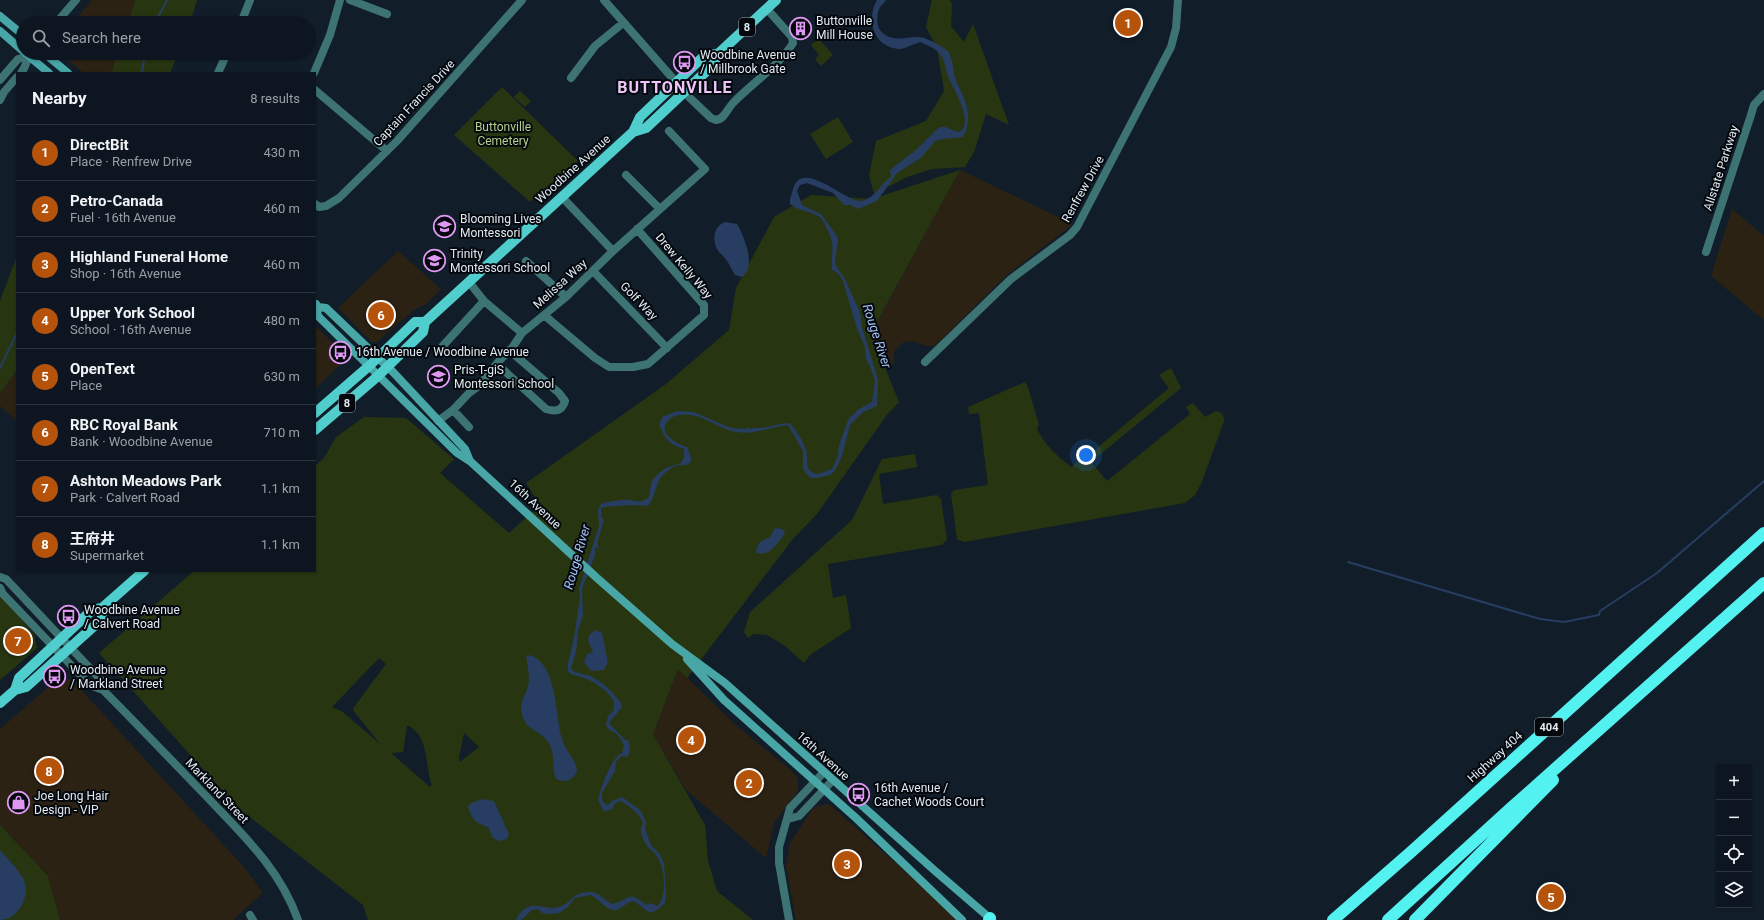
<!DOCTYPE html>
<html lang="en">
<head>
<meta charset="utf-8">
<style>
  :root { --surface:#0d1620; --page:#161f29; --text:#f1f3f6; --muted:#9a9fa5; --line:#2d353e; --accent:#b45309 }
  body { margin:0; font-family:Roboto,"Noto Sans SC",sans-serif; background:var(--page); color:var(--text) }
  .controls { position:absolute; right:12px; bottom:12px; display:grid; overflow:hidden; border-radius:0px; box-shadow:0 1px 3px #0004 }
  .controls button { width:36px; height:36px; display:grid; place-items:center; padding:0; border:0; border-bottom:1px solid var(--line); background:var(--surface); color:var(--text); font:20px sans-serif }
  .you { position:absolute; left:1086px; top:455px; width:14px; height:14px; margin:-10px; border:3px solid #fff; border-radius:50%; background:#1a73e8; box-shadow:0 0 0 6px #1a73e833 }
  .badge { display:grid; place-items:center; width:26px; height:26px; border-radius:50%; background:var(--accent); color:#fff; font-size:13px; font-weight:700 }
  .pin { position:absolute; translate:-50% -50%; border:2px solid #fff; box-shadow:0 1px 4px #0006 }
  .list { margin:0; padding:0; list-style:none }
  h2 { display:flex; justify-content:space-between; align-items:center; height:52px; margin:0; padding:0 16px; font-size:17px }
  h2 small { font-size:13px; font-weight:400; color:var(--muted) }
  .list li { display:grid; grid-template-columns:26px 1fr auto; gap:12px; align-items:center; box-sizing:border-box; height:56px; padding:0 16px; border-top:1px solid var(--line) }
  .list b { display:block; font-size:15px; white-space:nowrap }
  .list p { margin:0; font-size:13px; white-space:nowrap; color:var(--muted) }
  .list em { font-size:13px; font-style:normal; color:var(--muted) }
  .icon { flex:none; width:22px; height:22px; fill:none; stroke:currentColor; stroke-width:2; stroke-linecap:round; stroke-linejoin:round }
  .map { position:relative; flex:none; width:1764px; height:920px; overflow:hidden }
  .search { position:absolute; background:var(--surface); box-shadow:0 1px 3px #0004; left:16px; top:16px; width:300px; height:44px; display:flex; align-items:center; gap:10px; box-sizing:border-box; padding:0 14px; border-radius:22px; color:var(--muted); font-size:15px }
  .panel { position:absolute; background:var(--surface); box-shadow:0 1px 3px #0004; left:16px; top:72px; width:300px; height:500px; border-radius:0px }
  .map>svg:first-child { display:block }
  .commercial { fill:#2c2213 }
  .green { fill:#273611; fill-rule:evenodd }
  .water { fill:#273d61 }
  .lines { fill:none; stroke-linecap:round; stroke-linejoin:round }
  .stream { stroke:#273d61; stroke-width:2 }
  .minor { stroke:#3d7473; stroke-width:8 }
  .tertiary { stroke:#3d7473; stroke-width:8 }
  .secondary { stroke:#49a6a6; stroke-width:8 }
  .primary { stroke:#50cecd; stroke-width:10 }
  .motorway { stroke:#54f1f1; stroke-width:12 }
  .labels { text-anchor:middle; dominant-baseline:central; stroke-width:4; stroke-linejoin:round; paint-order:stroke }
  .shield { fill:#04080d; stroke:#9fa6ad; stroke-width:1 }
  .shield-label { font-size:11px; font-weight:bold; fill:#e1eaf2 }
  .poi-label { font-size:12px; fill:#e1eaf2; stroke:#04080d; text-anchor:start }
  .street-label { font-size:12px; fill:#e1eaf2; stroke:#04080d }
  .park-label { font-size:12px; fill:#b3d18b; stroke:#04080d }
  .water-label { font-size:13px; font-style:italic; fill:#a3c1f4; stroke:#04080d }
  .district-label { font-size:16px; font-weight:bold; letter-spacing:1px; fill:#edc5f8; stroke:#04080d }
</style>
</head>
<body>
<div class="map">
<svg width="1764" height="920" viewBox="0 0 1764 920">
  <rect width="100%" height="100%" fill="#111e2a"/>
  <path class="commercial" d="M92 0H135L128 23H73Z
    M58 53H118L111 73H84Z
    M960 170 1073 224 1007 275 939 342 933 346H926L913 341 904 342 896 349 894 353V364L885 369 871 334Z
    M1732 209 1764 236V320L1711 276Z
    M398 251 441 289 426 304 415 309 377 342H372L338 308Z
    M315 326 348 357 315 389Z
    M17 370V421L0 406V393Z
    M678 669 738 727 792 771 798 779V791L774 823 766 858 686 790 653 734Z
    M59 678 72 680 245 868 263 893 233 920H60L48 876 0 825V729Z
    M829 804 960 920H796L786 867 790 843 814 807Z"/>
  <path class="green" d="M135 0H197L190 23H128Z
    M932 0H950L952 4 951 26 964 42 973 24 1009 125 986 114 974 152 965 167 932 169 907 177 874 194 869 175 876 141 926 121 944 91 937 48 926 27Z
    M819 39 833 55 821 66 815 59 819 55 811 45Z
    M118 53H178L170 73H111Z
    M502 87 578 161 530 202 454 135Z
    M520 91 531 101 525 107 514 97Z
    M838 117 853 142 826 159 810 134Z
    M960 170 871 333 899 402 886 416 817 514 792 540 687 678 678 669 653 734 705 825 708 861 717 891 753 920H368L363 905 237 807 99 653 194 571H315V466L324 458 336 437 364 417 406 418 454 459 440 473 509 533 540 505 526 483 529 481 666 384 729 330 736 288 774 217 811 195 872 199ZM379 658 386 664 354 707 353 710 381 745 343 712 332 707ZM407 726H410C413 729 417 732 419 735 428 749 426 770 432 785L430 787 391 753 403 752ZM464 733 479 747 460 762 459 757Z
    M17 256V370L0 393V301Z
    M1171 368 1181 388 1091 462 1107 481 1190 414 1186 407 1193 403 1205 417 1216 411C1222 412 1224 415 1224 421L1201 484 1195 495 1185 503 964 542 957 539 951 494 954 490 988 485 979 413 969 414 968 407 1025 382 1028 387 1039 425 1037 429C1045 445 1057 456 1071 467L1078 461 1080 462 1169 388 1159 375Z
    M915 454 917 467 879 474 883 504 937 495 941 499 947 539 942 545 828 564 833 598 846 595 851 628 810 655 804 663 785 646 767 635 753 634 748 638 744 632 750 612 852 520 882 459Z
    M0 594 34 634 37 648 0 680Z
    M0 825 48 876 60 920H0Z"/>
  <path class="water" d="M877 0H886C884 4 882 4 880 7 877 12 876 25 880 30 890 43 904 37 918 37 925 37 931 41 937 44 942 47 947 49 949 53 954 61 953 77 958 85 967 102 973 120 963 137L943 139 935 141 922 157 896 174 893 179 877 201 858 209 850 205H844L833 193 807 183 800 185 797 191 802 205 821 214 837 236 838 241 835 261 836 266 844 277 860 312 862 327 878 380 877 406 863 412 850 425 842 456 835 471 830 475 817 478H812L808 476 803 469V451L788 425C770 427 755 435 737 432 716 429 701 411 679 415 669 416 659 427 668 436 673 441 680 445 687 447L691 457C692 468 682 464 675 466 671 468 668 471 665 473 655 481 656 498 648 506 640 504 607 506 601 508V516L604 520 597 543 599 549 595 547V555L582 589 583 615 578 631 576 652 571 669C577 675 585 673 592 677 604 683 613 692 621 703L622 707 609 723 625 740H628C630 747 631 751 627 757L621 756 616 762 615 771 602 793V800L605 804 608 805 612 801 622 797 639 809 643 815 646 822 645 829 651 845 660 854 664 864 666 894 665 903 657 910 650 913 634 901C629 901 625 905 621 908 609 916 601 900 591 895L575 898 567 908 559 913 549 914 542 913 538 909 532 910 521 920H516C517 916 522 911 526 908 536 902 548 911 559 907 573 903 572 891 591 892 599 892 605 901 612 904 628 901 629 889 646 905L650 903 658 906C667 894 665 871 658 858 655 852 649 850 646 844 643 840 640 832 641 827 642 826 643 825 643 824 643 816 626 803 620 801L615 803 612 809 604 812 598 800C600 789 612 756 622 753L624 746C622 739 616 732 609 730L606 725 608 716 614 710V701C604 686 587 677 570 674L568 671V663L574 638 580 597 579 589 599 526 598 510 601 504C606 502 624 499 629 500 639 501 640 504 649 497 650 493 650 488 651 484 655 473 669 465 680 464L684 458V449C668 444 666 439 659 425L662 417 677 411 694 412 731 428 745 429 747 427 750 429C754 427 755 428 759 428 769 428 778 423 789 423 796 429 803 441 806 450 809 460 803 472 818 474L832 469 838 456 839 445 849 418 859 409 872 402 875 381 871 369 866 359 865 347 856 326 843 281 839 274 832 270C831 253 836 245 827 229 825 224 823 219 818 216 809 211 799 211 790 204 789 199 792 194 793 189 802 158 844 201 860 201 873 201 881 183 891 177V173L889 172 891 169 916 150 937 129C945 123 950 131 959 132 976 124 952 87 948 76 945 68 945 59 939 53 934 47 926 45 920 42 913 44 905 49 899 49 873 47 866 19 877 0Z
    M725 222 737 224C744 236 757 267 742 277L735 275C732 271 730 265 727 261 725 257 719 253 717 249 712 239 714 226 725 222Z
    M775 528 782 529 785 532 784 535C777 543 770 557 757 553L756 550 760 542 770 537Z
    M596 630 602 633 608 662 604 670 591 671 584 662 587 654 593 652 588 640 589 635Z
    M530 655C558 664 555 717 562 739 565 751 577 760 577 772 571 781 566 783 556 779 551 768 556 754 549 743 539 728 523 732 521 708 521 700 526 694 528 687 530 680 528 664 526 657Z
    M482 799 494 801 509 834 507 839 499 841 493 838 488 827C476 823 472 820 468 807L471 803Z
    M0 850C8 859 17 868 23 878 32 895 18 920 0 920Z"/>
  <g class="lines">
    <path class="stream" d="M155 23 167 0
      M142 73 145 53
      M0 368 17 333
      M1348 562 1540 619 1564 622 1599 615 1600 611 1657 573 1764 481"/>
    <path class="minor" d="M350 0 387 14
      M604 0 690 98 711 118 716 120C725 119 727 109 733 103 752 83 778 67 793 43L792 37 767 9
      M56 23 76 0
      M241 23 250 0
      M21 73C27 66 26 59 31 53
      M218 73 227 53
      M314 73 330 35 340 0
      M571 78 595 46 623 23
      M0 80 18 59 29 56
      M315 90 387 151
      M0 100 4 92 17 77
      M626 175 660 209
      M562 197 613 251
      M315 204 319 207 326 206 339 198 397 141 522 0
      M1706 252 1750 118 1754 105 1764 94
      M526 261 566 297
      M593 271 667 348
      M469 282 484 301 522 333
      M544 315 595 358 609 367H633L648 364 704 315V305L637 229
      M439 350 484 301
      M925 362 1011 279 1070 235 1077 227 1171 47 1176 28 1178 0
      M497 364 546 409C556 412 562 411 565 401L559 393 509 350
      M453 410 469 427
      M438 421 453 410 469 393 480 385 498 362 512 348 522 333 566 297 613 251 705 169 669 131
      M788 819 799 816 833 780
      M250 915 253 920
      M789 920 779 863V847L790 808 824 772"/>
    <path class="tertiary" d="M0 577 6 579 100 679 103 690
      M0 588 3 594 90 685 103 690C138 725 172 761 207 797 243 835 280 869 298 920"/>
    <path class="secondary" d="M0 16 23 35
      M0 31 23 51
      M25 53 49 73
      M44 53 68 73
      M316 304 318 307 326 308 393 372 465 449 470 461
      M318 307 317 313 319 317 457 453 471 462 597 578 672 644 725 683 934 870 992 920
      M687 659 724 700 856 818 962 920"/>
    <path class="primary" d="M633 132 646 128 713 65 718 54 776 0
      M315 413 369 366 415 322H425L633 132 640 117 705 55 718 54
      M315 430 378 376 423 332 425 322
      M15 690 19 678 92 610 102 608 144 571
      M0 703 15 690 26 687 102 619V608"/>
    <path class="motorway" d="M989 920 990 918
      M1333 920 1411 852 1764 533
      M1388 920 1511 808 1764 583
      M1415 920 1553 780"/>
  </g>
  <defs>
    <symbol id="building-ring" viewBox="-11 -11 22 22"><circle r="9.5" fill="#04080d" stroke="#de98f2" stroke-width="1.5"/><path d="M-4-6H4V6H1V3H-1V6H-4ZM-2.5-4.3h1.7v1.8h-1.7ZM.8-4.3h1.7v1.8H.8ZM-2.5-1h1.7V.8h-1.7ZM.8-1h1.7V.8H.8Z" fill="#de98f2"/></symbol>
    <symbol id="bus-ring" viewBox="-11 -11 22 22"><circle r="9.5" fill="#04080d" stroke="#de98f2" stroke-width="1.5"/><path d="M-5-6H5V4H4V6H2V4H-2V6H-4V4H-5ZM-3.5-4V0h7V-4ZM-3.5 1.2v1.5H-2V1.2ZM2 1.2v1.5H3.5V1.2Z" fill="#de98f2"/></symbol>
    <symbol id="school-ring" viewBox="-11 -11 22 22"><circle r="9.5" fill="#04080d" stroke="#de98f2" stroke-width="1.5"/><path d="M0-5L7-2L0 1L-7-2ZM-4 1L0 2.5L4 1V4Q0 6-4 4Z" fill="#de98f2"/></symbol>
    <symbol id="shop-ring" viewBox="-11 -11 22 22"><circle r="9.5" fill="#04080d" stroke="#de98f2" stroke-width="1.5"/><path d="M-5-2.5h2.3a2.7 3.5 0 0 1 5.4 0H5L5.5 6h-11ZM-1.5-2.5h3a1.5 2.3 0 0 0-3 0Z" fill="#de98f2"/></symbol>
  </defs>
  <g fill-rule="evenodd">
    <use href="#building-ring" x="788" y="16" width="25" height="25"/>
    <use href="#bus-ring" x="672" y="50" width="25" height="25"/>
    <use href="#school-ring" x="432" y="214" width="25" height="25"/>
    <use href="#school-ring" x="422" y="248" width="25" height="25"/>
    <use href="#bus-ring" x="328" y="340" width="25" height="25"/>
    <use href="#school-ring" x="426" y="364" width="25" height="25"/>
    <use href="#bus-ring" x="56" y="604" width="25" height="25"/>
    <use href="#bus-ring" x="42" y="664" width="25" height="25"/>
    <use href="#bus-ring" x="846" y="782" width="25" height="25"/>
    <use href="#shop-ring" x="6" y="790" width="25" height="25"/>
  </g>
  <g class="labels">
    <g class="shield">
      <rect x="739" y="18" width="16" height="18" rx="3"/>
      <rect x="339" y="394" width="16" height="18" rx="3"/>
      <rect x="1535" y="718" width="28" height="18" rx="3"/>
    </g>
    <g class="shield-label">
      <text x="747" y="27">8</text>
      <text x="347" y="403">8</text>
      <text x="1549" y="727">404</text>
    </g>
    <g class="poi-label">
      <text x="816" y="21">Buttonville<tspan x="816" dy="14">Mill House</tspan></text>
      <text x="700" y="55">Woodbine Avenue<tspan x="700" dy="14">/ Millbrook Gate</tspan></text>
      <text x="460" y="219">Blooming Lives<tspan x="460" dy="14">Montessori</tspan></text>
      <text x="450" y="254">Trinity<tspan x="450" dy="14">Montessori School</tspan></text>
      <text x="356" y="352">16th Avenue / Woodbine Avenue</text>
      <text x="454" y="370">Pris-T-giS<tspan x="454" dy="14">Montessori School</tspan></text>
      <text x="84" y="610">Woodbine Avenue<tspan x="84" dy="14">/ Calvert Road</tspan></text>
      <text x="70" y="670">Woodbine Avenue<tspan x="70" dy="14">/ Markland Street</tspan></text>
      <text x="874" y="788">16th Avenue /<tspan x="874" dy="14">Cachet Woods Court</tspan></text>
      <text x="34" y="796">Joe Long Hair<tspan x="34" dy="14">Design - VIP</tspan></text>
    </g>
    <g class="street-label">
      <text transform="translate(414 103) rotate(-47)">Captain Francis Drive</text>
      <text transform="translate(1721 168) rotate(-72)">Allstate Parkway</text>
      <text transform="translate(573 169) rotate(-42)">Woodbine Avenue</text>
      <text transform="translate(1083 189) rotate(-61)">Renfrew Drive</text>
      <text transform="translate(684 266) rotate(50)">Drew Kelly Way</text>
      <text transform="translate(560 284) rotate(-42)">Melissa Way</text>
      <text transform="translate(639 301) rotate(46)">Golf Way</text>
      <text transform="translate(535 504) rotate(43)">16th Avenue</text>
      <text transform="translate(823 756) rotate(42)">16th Avenue</text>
      <text transform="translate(1495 757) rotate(-42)">Highway 404</text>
      <text transform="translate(217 791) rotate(46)">Markland Street</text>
    </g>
    <g class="park-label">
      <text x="503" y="127">Buttonville<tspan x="503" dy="14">Cemetery</tspan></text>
    </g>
    <g class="water-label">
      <text transform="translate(877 336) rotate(72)">Rouge River</text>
      <text transform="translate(577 557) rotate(-74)">Rouge River</text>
    </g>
    <g class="district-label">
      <text x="675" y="87">BUTTONVILLE</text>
    </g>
  </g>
</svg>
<div class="controls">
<button>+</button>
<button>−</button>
<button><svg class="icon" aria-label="locate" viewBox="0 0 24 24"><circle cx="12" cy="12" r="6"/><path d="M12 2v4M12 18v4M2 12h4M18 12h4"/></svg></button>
<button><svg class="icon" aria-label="layers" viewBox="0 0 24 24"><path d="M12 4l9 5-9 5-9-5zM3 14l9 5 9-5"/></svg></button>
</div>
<div class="you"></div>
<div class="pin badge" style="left:1128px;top:23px">1</div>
<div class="pin badge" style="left:749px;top:783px">2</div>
<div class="pin badge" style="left:847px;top:864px">3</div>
<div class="pin badge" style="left:691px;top:740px">4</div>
<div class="pin badge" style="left:1551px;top:897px">5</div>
<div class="pin badge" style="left:381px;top:315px">6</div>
<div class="pin badge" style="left:18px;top:641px">7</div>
<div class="pin badge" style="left:49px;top:771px">8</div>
<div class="search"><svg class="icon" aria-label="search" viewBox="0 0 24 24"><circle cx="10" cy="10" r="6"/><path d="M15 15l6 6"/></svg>Search here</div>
<section class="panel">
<h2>Nearby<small>8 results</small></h2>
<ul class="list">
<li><span class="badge">1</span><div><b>DirectBit</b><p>Place · Renfrew Drive</p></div><em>430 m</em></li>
<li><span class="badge">2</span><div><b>Petro-Canada</b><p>Fuel · 16th Avenue</p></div><em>460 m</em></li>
<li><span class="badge">3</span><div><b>Highland Funeral Home</b><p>Shop · 16th Avenue</p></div><em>460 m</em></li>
<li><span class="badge">4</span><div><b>Upper York School</b><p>School · 16th Avenue</p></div><em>480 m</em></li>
<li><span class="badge">5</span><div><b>OpenText</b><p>Place</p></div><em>630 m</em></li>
<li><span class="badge">6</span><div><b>RBC Royal Bank</b><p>Bank · Woodbine Avenue</p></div><em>710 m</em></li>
<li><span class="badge">7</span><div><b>Ashton Meadows Park</b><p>Park · Calvert Road</p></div><em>1.1 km</em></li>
<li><span class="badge">8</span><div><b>王府井</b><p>Supermarket</p></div><em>1.1 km</em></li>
</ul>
</section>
</div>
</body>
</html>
